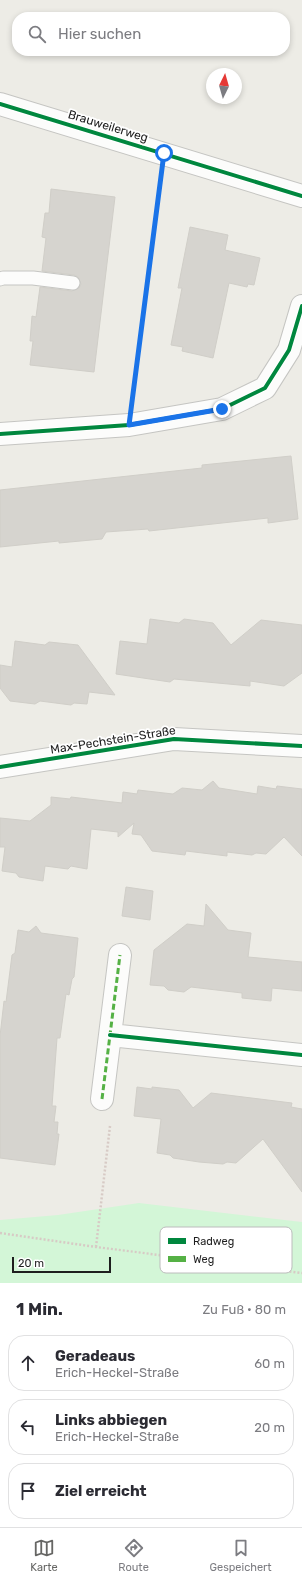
<!DOCTYPE html>
<html lang="de">
<head>
<meta charset="utf-8">
<style>
  :root { --surface:#fff; --page:#f7f7f7; --text:#2b2b33; --muted:#7c7c81; --line:#e1e1e2; --accent:#666664 }
  body { margin:0; font-family:Rubik,sans-serif; background:var(--page); color:var(--text) }
  .compass { position:absolute; left:206px; top:68px; width:36px; height:36px; border-radius:50%; background:var(--surface); box-shadow:0 2px 6px #0003; rotate:5deg }
  .scale { position:absolute; left:12px; bottom:10px; width:99px; box-sizing:border-box; padding-left:4px; border:2px solid #1e1e1e; border-top:0; font-size:11px; line-height:14px; white-space:nowrap; color:#1e1e1e; -webkit-text-stroke:3px #fff; paint-order:stroke }
  .stop { position:absolute; width:12px; height:12px; margin:-9px; border:3px solid #1a73e8; border-radius:50%; background:#fff }
  .stop.end { background:#1a73e8; border-color:#fff; box-shadow:0 1px 4px #0008 }
  .list { margin:0; padding:0; list-style:none }
  h2 { display:flex; justify-content:space-between; align-items:center; height:52px; margin:0; padding:0 16px; font-size:17px }
  h2 small { font-size:13px; font-weight:400; color:var(--muted) }
  .list li { display:grid; grid-template-columns:26px 1fr auto; gap:12px; align-items:center; box-sizing:border-box; height:56px; margin:0 8px 8px; padding:0 8px; border:1px solid var(--line); border-radius:16px }
  .list b { display:block; font-size:15px; white-space:nowrap }
  .list p { margin:0; font-size:13px; white-space:nowrap; color:var(--muted) }
  .list em { font-size:13px; font-style:normal; color:var(--muted) }
  .icon { flex:none; width:22px; height:22px; fill:none; stroke:currentColor; stroke-width:2; stroke-linecap:round; stroke-linejoin:round }
  .map { position:relative; flex:none; width:302px; height:1283px; overflow:hidden }
  .search { position:absolute; background:var(--surface); box-shadow:0 2px 6px #0003; left:12px; right:12px; top:12px; height:44px; display:flex; align-items:center; gap:10px; box-sizing:border-box; padding:0 14px; border-radius:16px; color:var(--muted); font-size:15px }
  .sheet { height:244px; background:var(--surface) }
  nav { display:flex; justify-content:space-around; align-items:center; box-sizing:border-box; height:56px; border-top:1px solid var(--line); background:var(--surface); font-size:11px; color:var(--muted) }
  nav a { display:grid; justify-items:center; gap:2px }
  nav .on { color:var(--accent) }
  .map>svg:first-child { display:block }
  .park { fill:#d3f6d7 }
  .building { fill:#d6d4cf; stroke:#d0cec8 }
  .lines { fill:none; stroke-linecap:round; stroke-linejoin:round }
  .service-casing { stroke:#c5c5c2; stroke-width:15 }
  .minor-casing { stroke:#c5c5c2; stroke-width:24 }
  .tertiary-casing { stroke:#c5c5c2; stroke-width:24 }
  .path { stroke:#d7cac5; stroke-width:2.5; stroke-dasharray:2 2; stroke-linecap:butt }
  .service { stroke:#fcfcfb; stroke-width:13 }
  .minor { stroke:#fcfcfb; stroke-width:22 }
  .tertiary { stroke:#fcfcfb; stroke-width:22 }
  .quiet { stroke:#55b145; stroke-width:3; stroke-dasharray:6 3; stroke-linecap:butt }
  .cycleway-casing { stroke:#fff; stroke-width:6 }
  .cycleway { stroke:#00873e; stroke-width:4 }
  .route { stroke:#1a73e8; stroke-width:5 }
  .labels { text-anchor:middle; dominant-baseline:central; stroke-width:3.5; stroke-linejoin:round; paint-order:stroke }
  .street-label { font-size:12px; fill:#1e1e1e; stroke:#fff }
  .key { fill:#fff; stroke:#bcbcbc; stroke-width:1 }
  .key-label { font-size:11px; fill:#1e1e1e }
</style>
</head>
<body>
<div class="map">
<svg width="302" height="1283" viewBox="0 0 302 1283">
  <rect width="100%" height="100%" fill="#edece6"/>
  <path class="park" d="M139 1203 302 1222V1283H0V1220L58 1215Z"/>
  <path class="building" d="M51 189 115 197 94 372 30 365 33 341H30L32 316 36 317 40 287 72 291 79 288 81 284 78 277 74 275 42 271 46 238 42 237 45 213H49Z
    M190 227 228 235 225 250 260 258 254 285 248 284 247 287 229 283 213 358 182 351 183 347 171 345 182 288H178Z
    M291 456 298 519 268 523V518L149 531 148 529 106 532 102 539 59 543V541L0 547V490L202 468V465Z
    M150 619 179 623 184 619 213 623 231 645 261 620 302 625V673L284 686 250 681V686L174 679 170 682 116 674 120 641 147 644Z
    M15 641 45 645 49 642 78 645 115 695 89 692 87 704 74 703 71 705 40 701 35 704 10 701 0 688V665L12 667Z
    M213 781 219 788 257 794 258 786 276 789 277 786 302 789V856L284 837 266 854 256 853 252 855 227 852V856L186 851 185 855 152 851 141 835 132 834 134 823 118 837V832L91 829 87 869 71 866 68 869 45 866 43 881 19 877 16 873 2 871 5 847H0V818L30 821 51 805V797L70 799 71 797 122 803 123 792 137 794 138 790 173 794 182 788 202 790Z
    M126 887 153 891 150 920 122 916Z
    M206 904 228 930 251 933 248 957 302 962V991L272 988 271 1001 242 998V993L191 987 184 992 168 990 164 986 150 985 154 950 187 924 204 926Z
    M36 926 41 933 78 938 74 977 72 979 69 995 66 994 60 1038H57L52 1106H56L54 1122H58L57 1134H59L55 1165 0 1158V1036L4 1001 6 1002 12 955 15 953 18 930 29 932Z
    M137 1087 152 1089V1087L179 1090 193 1108 211 1093 292 1103 291 1107 302 1109V1192L263 1139 236 1163 227 1162 223 1164 199 1162 173 1158 170 1155 157 1153 161 1119 134 1116Z"/>
  <g class="lines">
    <defs>
      <path id="service" d="M0 279 3 278H33L73 283"/>
      <path id="minor" d="M0 434 129 425 222 409 265 388 289 350 302 306
        M0 767 174 739 302 746
        M110 1035 302 1055
        M102 1099 120 955"/>
      <path id="tertiary" d="M0 104 302 196"/>
    </defs>
    <use href="#service" class="service-casing"/>
    <use href="#minor" class="minor-casing"/>
    <use href="#tertiary" class="tertiary-casing"/>
    <path class="path" d="M133 395 161 182
      M0 1233 96 1247 302 1273
      M96 1247 110 1126"/>
    <use href="#service" class="service"/>
    <use href="#minor" class="minor"/>
    <use href="#tertiary" class="tertiary"/>
    <path class="quiet" d="M102 1099 120 955"/>
    <defs>
      <path id="cycleway" d="M0 104 302 196
        M0 434 129 425 222 409 265 388 289 350 302 306
        M0 767 174 739 302 746
        M110 1035 302 1055"/>
    </defs>
    <use href="#cycleway" class="cycleway-casing"/>
    <use href="#cycleway" class="cycleway"/>
  </g>
  <g class="lines">
    <path class="route" d="M164 153 129 425 222 409"/>
  </g>
  <g class="labels">
    <g class="street-label">
      <text transform="translate(108 126) rotate(17)">Brauweilerweg</text>
      <text transform="translate(113 740) rotate(-9)">Max-Pechstein-Straße</text>
    </g>
  </g>
  <rect x="160" y="1227" width="132" height="46" rx="6" class="key"/>
  <rect x="168" y="1238" width="18" height="6" fill="#00873e"/>
  <rect x="168" y="1256" width="18" height="6" fill="#55b145"/>
  <g class="key-label">
    <text x="193" y="1245">Radweg</text>
    <text x="193" y="1263">Weg</text>
  </g>
</svg>
<svg class="compass" viewBox="-18 -18 36 36"><path d="M0-13l5 13h-10z" fill="#e53935"/><path d="M0 13l5-13h-10z" fill="#7c7c81"/></svg>
<div class="scale">20 m</div>
<div class="stop" style="left:164px;top:153px"></div>
<div class="stop end" style="left:222px;top:409px"></div>
<div class="search"><svg class="icon" aria-label="search" viewBox="0 0 24 24"><circle cx="10" cy="10" r="6"/><path d="M15 15l6 6"/></svg>Hier suchen</div>
</div>
<section class="sheet">
<h2>1 Min.<small>Zu Fuß · 80 m</small></h2>
<ul class="list">
<li><svg class="icon" aria-label="ahead" viewBox="0 0 24 24"><path d="M12 20V5M6 11l6-6 6 6"/></svg><div><b>Geradeaus</b><p>Erich-Heckel-Straße</p></div><em>60 m</em></li>
<li><svg class="icon" aria-label="left" viewBox="0 0 24 24"><path d="M17 20v-9H6M10 6l-5 5 5 5"/></svg><div><b>Links abbiegen</b><p>Erich-Heckel-Straße</p></div><em>20 m</em></li>
<li><svg class="icon" aria-label="arrive" viewBox="0 0 24 24"><path d="M6 21V4h12l-3 4 3 4H6"/></svg><div><b>Ziel erreicht</b></div></li>
</ul>
</section>
<nav>
<a class="on"><svg class="icon" aria-label="map" viewBox="0 0 24 24"><path d="M3 6l6-2 6 2 6-2v14l-6 2-6-2-6 2zM9 4v14M15 6v14"/></svg>Karte</a>
<a><svg class="icon" aria-label="directions" viewBox="0 0 24 24"><path d="M12 3l9 9-9 9-9-9zM9 14v-3h6M13 9l2 2-2 2"/></svg>Route</a>
<a><svg class="icon" aria-label="saved" viewBox="0 0 24 24"><path d="M7 4h10v16l-5-4-5 4z"/></svg>Gespeichert</a>
</nav>
</body>
</html>
